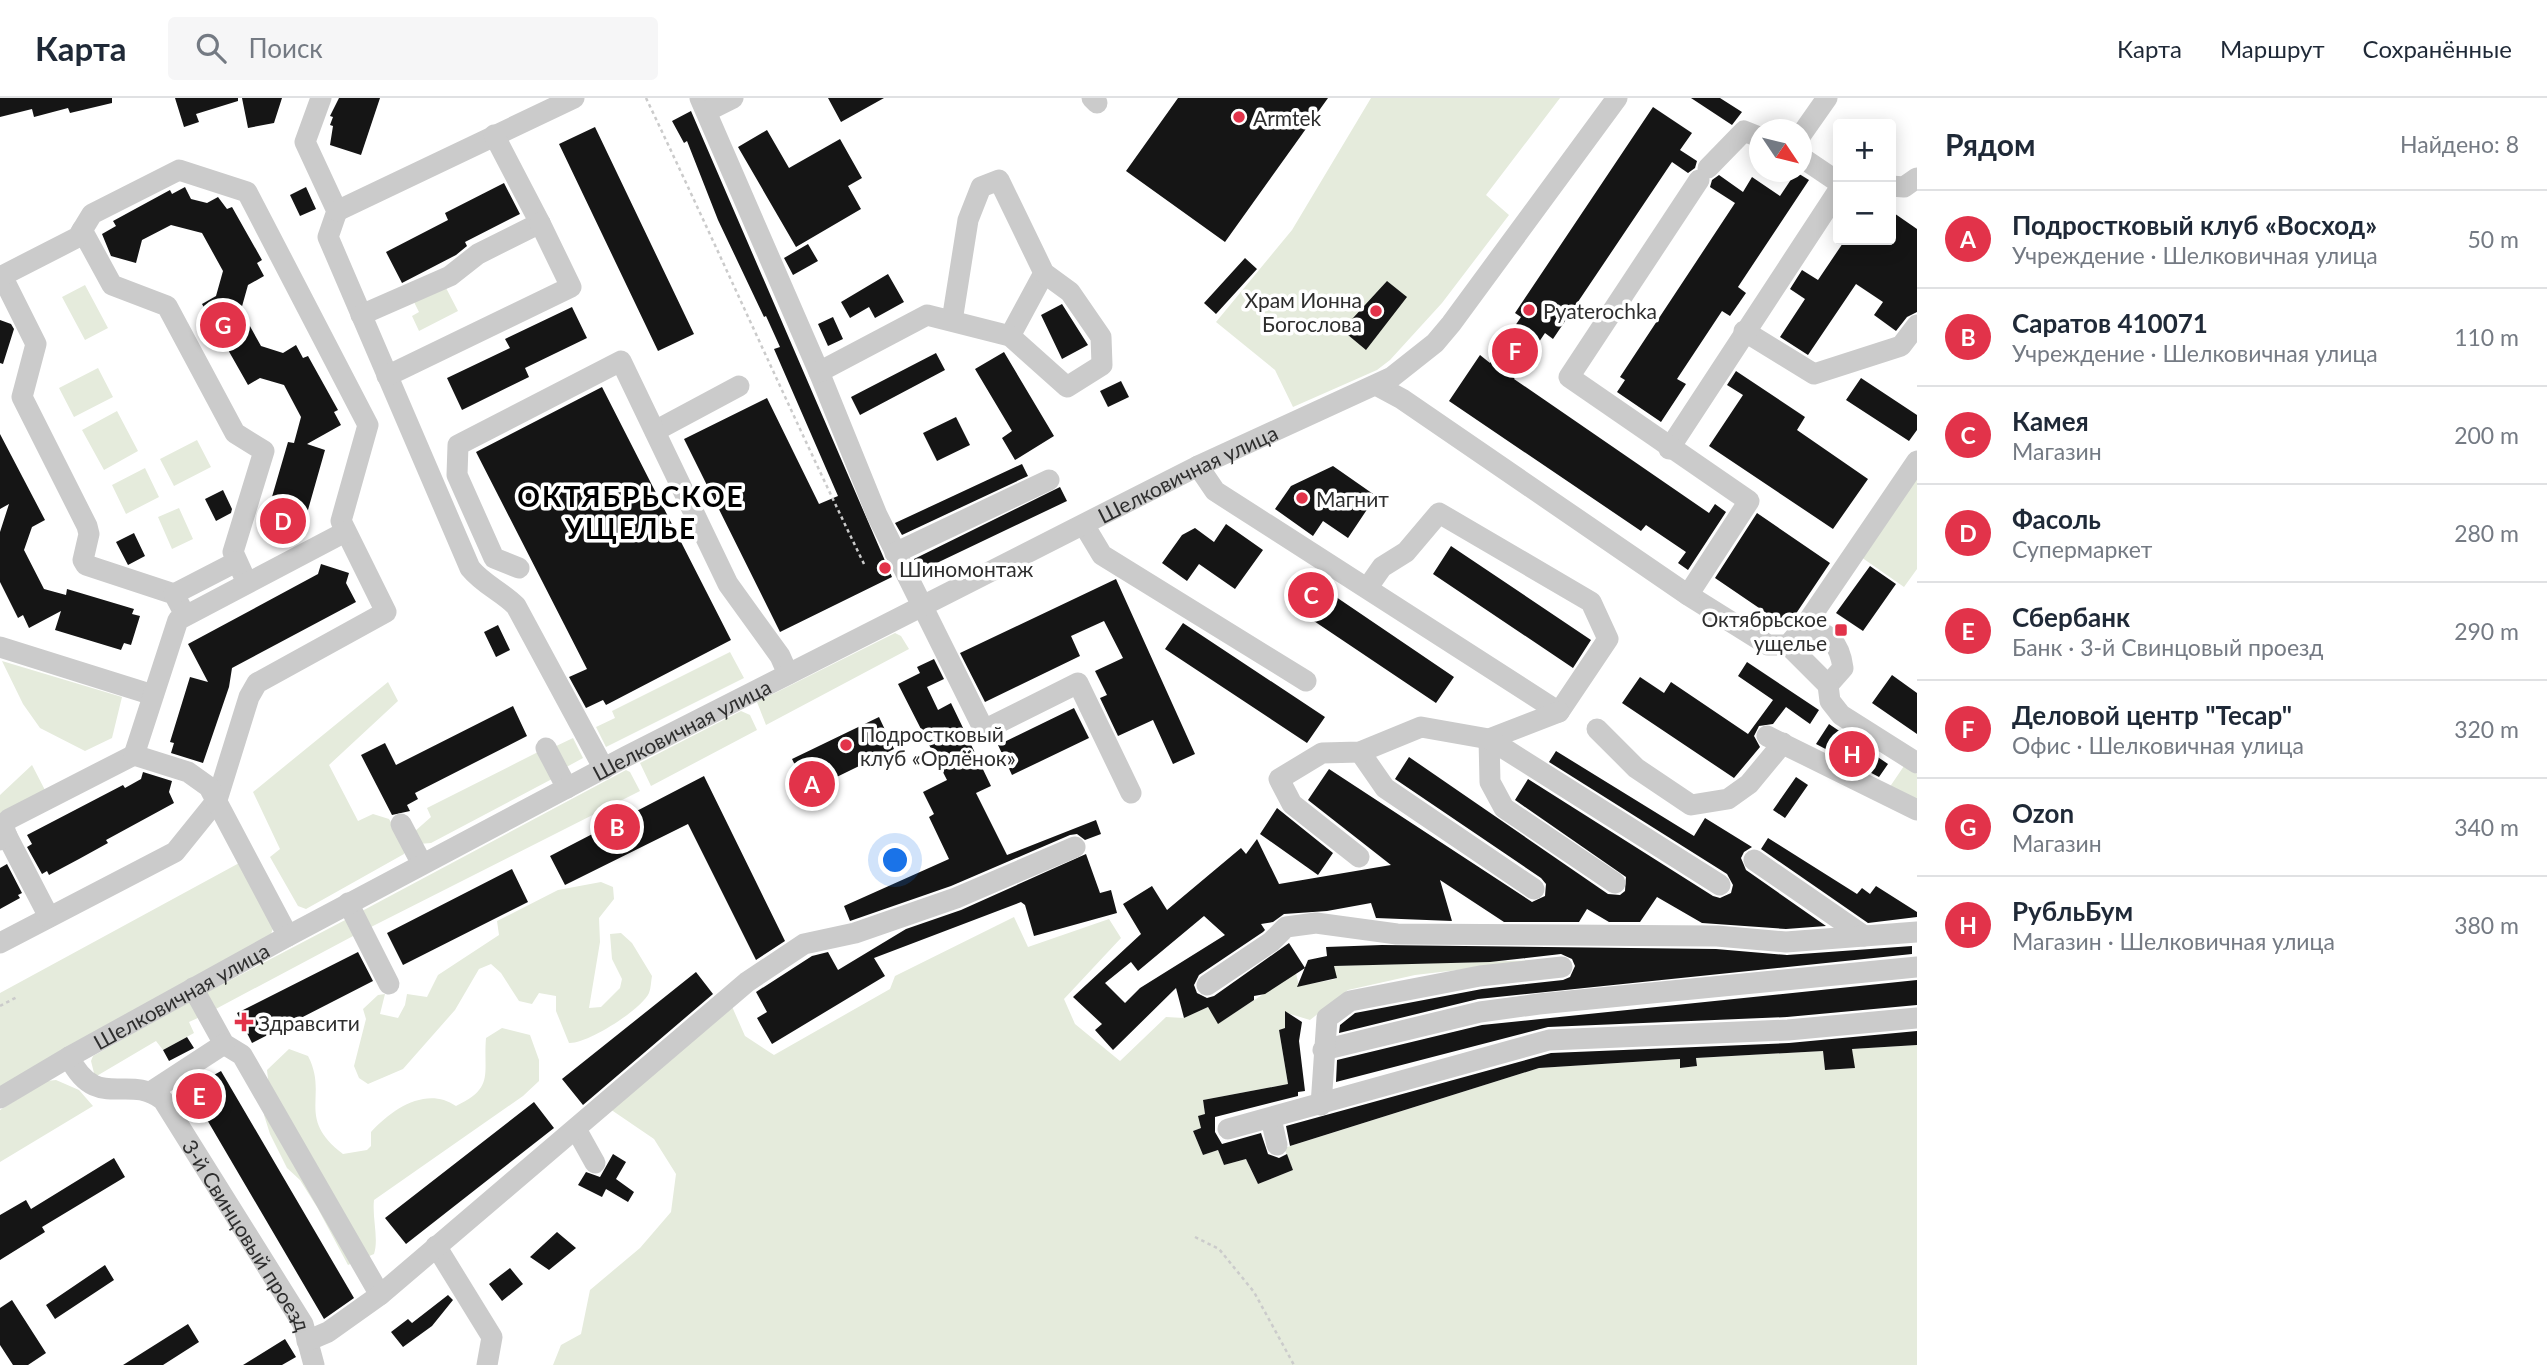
<!DOCTYPE html>
<html lang="ru">
<head>
<meta charset="utf-8">
<style>
  :root { --surface:#fff; --page:#f6f6f7; --text:#1f2937; --muted:#747a83; --line:#e0e1e3; --accent:#e2334a }
  body { margin:0; font-family:Lato,sans-serif; background:var(--page); color:var(--text) }
  .controls { position:absolute; right:21px; top:21px; display:grid; overflow:hidden; border-radius:7px; box-shadow:0 4px 18px #0003 }
  .controls button { width:63px; height:63px; display:grid; place-items:center; padding:0; border:0; border-bottom:2px solid var(--line); background:var(--surface); color:var(--text); font:35px sans-serif }
  .compass { position:absolute; left:1749px; top:21px; width:63px; height:63px; border-radius:50%; background:var(--surface); box-shadow:0 4px 18px #0003; rotate:125deg }
  .you { position:absolute; left:896px; top:763px; width:24px; height:24px; margin:-18px; border:5px solid #fff; border-radius:50%; background:#1a73e8; box-shadow:0 0 0 10px #1a73e833 }
  .badge { display:grid; place-items:center; width:46px; height:46px; border-radius:50%; background:var(--accent); color:#fff; font-size:23px; font-weight:700 }
  .pin { position:absolute; translate:-50% -50%; border:4px solid #fff; box-shadow:0 2px 7px #0006 }
  .list { margin:0; padding:0; list-style:none }
  h2 { display:flex; justify-content:space-between; align-items:center; height:91px; margin:0; padding:0 28px; font-size:30px }
  h2 small { font-size:23px; font-weight:400; color:var(--muted) }
  .list li { display:grid; grid-template-columns:46px 1fr auto; gap:21px; align-items:center; box-sizing:border-box; height:98px; padding:0 28px; border-top:2px solid var(--line) }
  .list b { display:block; font-size:26px; white-space:nowrap }
  .list p { margin:0; font-size:23px; white-space:nowrap; color:var(--muted) }
  .list em { font-size:23px; font-style:normal; color:var(--muted) }
  .icon { flex:none; width:38px; height:38px; fill:none; stroke:currentColor; stroke-width:2; stroke-linecap:round; stroke-linejoin:round }
  .map { position:relative; flex:none; width:1917px; height:1267px; overflow:hidden }
  header { display:flex; align-items:center; gap:42px; box-sizing:border-box; height:98px; padding:0 35px; background:var(--surface); border-bottom:2px solid var(--line) }
  header strong { font-size:33px }
  nav { display:flex; gap:38px; margin-inline-start:auto; font-size:24px }
  .search { width:490px; height:63px; background:var(--page); display:flex; align-items:center; gap:18px; box-sizing:border-box; padding:0 24px; border-radius:7px; color:var(--muted); font-size:26px }
  main { display:flex }
  aside { flex:1; background:var(--surface) }
  .map>svg:first-child { display:block }
  .green { fill:#e5ebdc }
  .building { fill:#151515; fill-rule:evenodd }
  .lines { fill:none; stroke-linecap:round; stroke-linejoin:round }
  .path { stroke:#cbcbcb; stroke-width:2.5; stroke-dasharray:3.5 3.5; stroke-linecap:butt }
  .minor { stroke:#cbcbcb; stroke-width:21 }
  .poi-dot { fill:#e2334a; stroke:#fff; stroke-width:2.5 }
  .labels { text-anchor:middle; dominant-baseline:central; stroke-width:7; stroke-linejoin:round; paint-order:stroke }
  .poi-label { font-size:21px; fill:#2e2e2e; stroke:#fff; text-anchor:start }
  .street-label { font-size:21px; fill:#2e2e2e; stroke:#fff }
  .district-label { font-size:28px; font-weight:bold; letter-spacing:2px; fill:#000; stroke:#fff }
</style>
</head>
<body>
<header>
<strong>Карта</strong>
<div class="search"><svg class="icon" aria-label="search" viewBox="0 0 24 24"><circle cx="10" cy="10" r="6"/><path d="M15 15l6 6"/></svg>Поиск</div>
<nav><a>Карта</a><a>Маршрут</a><a>Сохранённые</a></nav>
</header>
<main>
<div class="map">
<svg width="1917" height="1267" viewBox="0 0 1917 1267">
  <rect width="100%" height="100%" fill="#fff"/>
  <path class="green" d="M1371 0H1560L1486 97 1509 117 1442 205 1390 262 1377 272 1293 309 1275 272 1216 224 1292 132Z
    M85 187 108 230 85 242 62 199Z
    M445 188 458 213 419 233 412 218 419 214 414 204Z
    M98 270 113 299 74 319 59 290Z
    M117 313 138 353 104 372 82 332Z
    M197 342 211 369 174 388 160 361Z
    M145 370 159 399 126 416 112 387Z
    M1917 380V471L1904 489 1861 459Z
    M179 410 193 441 172 451 158 419Z
    M895 535 901 538 909 551 766 627 757 604Z
    M730 554 744 580 606 649 596 629 615 620 612 613Z
    M2 563 122 599 112 640 85 653 40 630 23 606Z
    M388 584 398 603 329 667 358 723 373 716 389 721 406 750 404 756 306 811 298 808 270 759 280 751 253 694Z
    M741 613 750 617 757 632 651 688 640 665Z
    M573 640 583 660 561 672 550 651Z
    M538 654 552 681 431 745 419 746 414 734 431 719 427 710Z
    M32 667 47 696 0 720V697Z
    M1904 668 1917 676V707L1887 693Z
    M626 672 630 674 640 693 371 829 362 813Z
    M241 764 274 828 271 836 0 990V895Z
    M601 784 613 789 614 801 599 820 600 844 589 910 601 909 620 890 622 881 612 861 610 836 621 835 632 845 652 878C651 883 651 890 649 895 641 912 587 946 569 945L556 913V898L539 895 532 906 519 903 501 875 491 866 479 871 455 912 403 971 368 986 359 980 354 968 366 921 363 911 378 897 385 896 380 916 398 920 405 907 407 896 427 899 438 877 499 837 497 823 558 792Z
    M1014 819 1028 849 1109 821 1121 840 1064 901 1075 926 1120 963 1166 919 1184 920 1208 909 1219 925 1296 875 1299 888 1336 881 1334 868 1544 862 1415 877 1348 892 1310 922 1287 915 1285 930 1279 932 1288 986 1203 1002 1205 1016 1201 1030 1193 1033 1203 1057 1218 1052 1224 1067 1246 1061 1258 1086 1293 1072 1284 1050 1539 970 1680 961 1681 970 1697 968 1696 960 1823 953 1825 972 1854 970 1852 951 1917 947V1267H553L561 1247 581 1236 590 1192 640 1150 671 1114 676 1076 654 1041 610 1011 730 904 745 938 774 957 890 891 895 878Z
    M347 821 355 837 212 913 204 896Z
    M191 903 200 919 189 924 194 935 163 952 156 943 95 979 91 963 93 958Z
    M502 930 530 937 539 962V983L523 998 374 1102C372 1120 379 1141 374 1156L348 1167 317 1109 300 1082 287 1070 270 1036 264 1017 269 990 267 972 289 951 308 958C329 998 295 1020 343 1056L367 1052 371 1048V1034C393 1010 427 988 456 1008 495 990 483 976 486 940Z
    M56 982 79 992 93 1008 0 1064V1012L47 983Z"/>
  <path class="building" d="M0 0H112V5L70 15 68 10 34 19 32 11 0 19Z
    M175 0H238V3L196 16 199 24 184 29Z
    M242 0H282L274 25 248 30Z
    M339 0H380L361 57 330 47 333 28 330 27 333 19 330 18Z
    M828 0H884L841 24Z
    M1178 0H1328L1225 144 1126 73Z
    M1691 0H1720L1742 14 1732 27Z
    M1653 9 1692 35 1680 52 1697 63 1695 70 1688 75 1672 64 1553 241 1545 235 1514 281 1709 415 1715 406 1726 414 1688 472 1678 465 1686 454 1646 427 1641 433 1449 303 1480 257 1490 265 1521 219 1515 215Z
    M691 13 892 479 780 534 684 341 767 300 819 406 838 398 774 251 780 249 766 218 764 219 718 122 687 43 684 45 672 23Z
    M595 29 694 236 658 253 559 46Z
    M767 32 789 70 840 41 862 80 848 88 861 111 796 149 738 49Z
    M1796 74 1809 82 1738 189 1746 195 1730 218 1722 213 1677 281 1686 286 1661 324 1617 294 1625 282 1620 279 1735 105 1710 89 1712 82 1719 77 1743 94 1752 79 1780 98Z
    M504 85 520 116 465 144 467 148 456 157 402 185 386 154 448 122 445 115Z
    M185 89 191 101 207 105 218 99 227 111 232 109 262 162 257 165 264 178 248 187 241 212 261 248 283 255 296 247 303 260 308 258 338 312 334 314 341 327 307 346 325 352 304 426 301 424 298 433 271 425 273 418 267 416 288 344 294 345 301 319 284 287 260 280 248 287 202 206 216 198 223 173 202 135 171 127 142 142 136 165 111 158 102 136 116 128 113 123 170 92 172 96Z
    M306 89 316 111 300 118 290 97Z
    M1891 113 1917 131V214L1907 219 1896 233 1874 217 1883 204 1856 186 1808 257 1780 239 1805 201 1790 191 1802 172 1818 182 1845 142H1891Z
    M808 146 818 163 793 177 784 160Z
    M1245 160 1257 171 1216 216 1204 205Z
    M888 176 904 204 875 220 869 209 850 220 841 204Z
    M1387 183 1407 199 1366 252 1342 232Z
    M1062 206 1088 247 1062 261 1041 217Z
    M572 209 587 240 525 270 529 279 462 312 447 280 510 250 505 241Z
    M833 219 843 241 828 248 818 226Z
    M0 222 11 226 14 231 3 266 0 265Z
    M1004 254 1054 338 1015 362 1002 340 1012 333 975 271Z
    M936 255 945 272 860 317 851 299Z
    M1736 273 1805 319 1797 332 1868 381 1833 431 1709 348 1743 297 1727 287Z
    M1861 280 1917 317V332L1909 343 1846 302Z
    M1121 283 1129 299 1108 309 1100 293Z
    M602 289 731 542 606 607 603 602 586 610 569 579 587 571 476 354Z
    M956 319 970 347 937 363 923 335Z
    M0 336 45 422 32 429 24 452 44 491 66 497 67 491 134 511 132 516 140 518 131 547 124 545 121 552 55 532 61 513 29 530 23 517 18 520 0 484V434L9 406 0 411Z
    M1022 366 1028 378 902 437 895 425Z
    M1333 368 1376 398 1348 440 1323 423 1313 438 1275 411 1291 388Z
    M1060 389 1067 403 920 473 914 461Z
    M223 392 232 411 231 415 216 423 205 401Z
    M1757 415 1830 465 1787 529 1715 480Z
    M1226 426 1263 452 1235 491 1199 466 1187 483 1162 465 1182 437 1195 430 1214 444Z
    M134 435 145 458 128 467 116 444Z
    M1451 448 1591 542 1573 570 1433 476Z
    M321 466 349 475 346 485 356 504 232 570 229 589 203 665 171 655 174 645 170 644 190 579 208 584 188 546 318 476Z
    M1870 468 1896 486 1863 533 1836 515Z
    M1116 481 1195 656 1173 666 1153 622 1118 638 1100 600 1107 597 1095 573 1123 560 1104 523 1071 538 1080 558 985 604 960 555Z
    M1314 484 1454 579 1436 605 1296 511Z
    M1183 525 1325 619 1307 645 1165 551Z
    M498 527 510 552 496 559 484 534Z
    M934 561 944 581 927 589 938 612 951 605 991 688 976 695 1007 757 1096 722 1101 736 1085 742 1077 736 1070 737 951 788 850 823 844 808 949 761 929 719 934 716 923 694 947 682 898 586 920 575 917 569Z
    M1747 564 1819 612 1810 626 1786 609 1773 626 1759 628 1754 638 1760 649 1734 680 1622 605 1640 579 1664 595 1671 584 1748 636 1773 602 1738 578Z
    M1892 577 1917 595V636L1872 605Z
    M513 608 527 638 415 695 418 701 407 707 410 713 392 717 361 657 385 645 396 667Z
    M1074 610 1089 640 1012 677 998 647Z
    M879 619 894 651 808 693 792 661Z
    M1829 626 1888 666 1879 679 1816 646Z
    M1556 653 1694 738 1705 720 1752 749 1744 754 1741 760 1746 772 1826 828 1786 831 1702 825 1657 799 1640 824H1609L1587 811 1579 824H1504L1440 782 1452 823 1376 820 1371 805 1327 813 1284 816 1273 824 1261 826 1265 832 1263 834 1199 877 1194 887 1197 895 1207 900 1214 898 1289 845 1305 870 1265 896 1254 898V902L1218 926 1208 909 1184 920 1176 890 1113 952 1095 932 1102 926 1073 899 1141 836 1123 806 1152 788 1167 812 1241 750 1246 756 1257 741 1279 786 1391 767 1308 702 1329 671 1532 804 1545 798 1546 786 1541 780 1395 681 1409 659 1608 796 1620 797 1625 793 1626 779 1515 702 1528 681 1713 798 1720 800 1731 795 1733 787 1727 776 1549 664ZM1204 818 1225 837 1140 890 1125 905 1105 885 1131 864 1138 873Z
    M143 674 172 683 169 694 174 705 106 742 108 745 79 761 49 777 47 773 42 776 27 749 32 746 27 737 123 687 125 690 141 681Z
    M704 678 785 843 756 862 688 726 565 787 550 758Z
    M1796 679 1808 687 1785 720 1773 712Z
    M1277 710 1333 755 1318 777 1260 736Z
    M1768 740 1857 796 1862 790 1870 796 1876 788 1917 814V819L1868 825 1761 751Z
    M1086 756 1100 795 1111 792 1117 815 1034 838 1025 807 1021 804 874 860 885 878 772 946 757 920 767 914 756 894 812 858 828 854 838 872 906 831 961 812Z
    M7 766 22 795 18 797 20 800 0 811V770Z
    M512 771 528 804 403 867 387 835Z
    M1382 847 1716 851 1787 857 1912 848V856L1478 901 1339 935 1340 927 1355 915 1482 891 1563 882 1570 879 1575 868 1572 861 1561 856 1490 864 1334 868 1337 880 1297 889 1308 862 1327 858 1326 849Z
    M358 854 373 883 252 945 237 915Z
    M696 874 713 896 583 1007 562 981Z
    M1917 882V907L1787 919 1548 929 1336 984 1337 962 1482 927Z
    M1285 913 1302 924 1299 943 1305 993 1298 994V998L1215 1019V1034L1222 1046 1261 1035 1268 1056 1279 1060 1287 1056 1293 1072 1258 1086 1246 1061 1224 1067 1218 1052 1203 1057 1193 1033 1201 1030 1198 1018 1205 1016 1203 1002 1288 986 1279 932 1285 930Z
    M1917 933V947L1852 951 1855 970 1825 972 1823 953 1696 960 1697 968 1680 970V961L1539 970 1290 1048 1286 1028 1551 955 1789 945Z
    M187 939 194 950 169 963 163 952Z
    M221 973 354 1200 324 1221 189 991Z
    M534 1004 554 1030 406 1146 385 1120Z
    M613 1056 626 1064 616 1081 634 1094 628 1104 606 1091 602 1099 578 1087 586 1074 600 1079Z
    M114 1060 125 1079 42 1129 45 1134 0 1162V1117L26 1102 31 1111Z
    M557 1134 576 1150 549 1172 530 1159Z
    M105 1167 114 1182 55 1221 46 1207Z
    M510 1170 523 1186 502 1203 489 1186Z
    M448 1197 453 1202 432 1228 403 1249 391 1234 408 1221 412 1225Z
    M12 1202 46 1255 28 1267H13L0 1247V1210Z
    M188 1226 199 1244 163 1267H123Z
    M285 1241 296 1259 282 1267H243Z"/>
  <g class="lines">
    <path class="path" d="M646 0C720 155 789 311 864 466
      M0 908 17 899
      M1195 1139 1219 1151 1254 1194 1294 1267"/>
    <g class="minor">
      <path d="M321 0 305 44 337 113 328 139 470 470C484 487 501 493 516 508L604 671"/>
      <path d="M700 0 819 274 877 417 984 632 1078 585 1131 695"/>
      <path d="M1092 0 1097 5"/>
      <path d="M707 13 733 0"/>
      <path d="M1801 37 1827 0"/>
      <path d="M1801 59 1838 84"/>
      <path d="M1708 70 1744 33 1759 39"/>
      <path d="M1891 88 1904 89 1917 80"/>
      <path d="M337 113 574 0"/>
      <path d="M82 132 112 187 167 208 235 335 264 353 233 454 247 485"/>
      <path d="M2 178 36 246 22 299 87 428 89 436 83 462 86 467 174 496 185 517"/>
      <path d="M0 179 78 139 92 116 179 72 247 94 368 327 341 423 386 514 257 585 249 599 217 702 175 754 0 845"/>
      <path d="M361 217 450 178 478 156 540 125 494 37"/>
      <path d="M1744 233 1814 276 1901 248 1917 227"/>
      <path d="M1010 238 1044 175"/>
      <path d="M819 274 927 217 1010 238 1067 289 1102 267 1101 239 1070 194 1044 175 999 82 981 89 968 122 952 223"/>
      <path d="M387 278 571 189 540 125"/>
      <path d="M1376 287 1402 301 1688 497 1768 547H1788L1804 529 1917 363"/>
      <path d="M655 333 739 288"/>
      <path d="M1669 351 1838 93"/>
      <path d="M1198 368 1215 393 1559 614 1608 541 1591 504 1439 415 1406 454 1382 469 1368 489"/>
      <path d="M1084 427 1102 457 1306 583"/>
      <path d="M895 455 1049 382"/>
      <path d="M519 470 494 460 457 377 458 347 621 263 728 486 780 558 788 576"/>
      <path d="M174 496 236 464"/>
      <path d="M1688 497 1749 403 1569 279 1699 82"/>
      <path d="M1804 529C1829 533 1840 546 1843 570L1828 587"/>
      <path d="M1788 547 1828 587 1830 603 1841 617 1917 665"/>
      <path d="M0 549 153 597"/>
      <path d="M1559 614 1489 641 1490 684 1504 710 1615 785"/>
      <path d="M1597 631 1636 670 1691 707 1728 701 1749 686 1783 645"/>
      <path d="M1767 638 1917 712"/>
      <path d="M546 650 567 690"/>
      <path d="M1360 654 1385 690 1534 791"/>
      <path d="M401 726 422 766"/>
      <path d="M7 738 49 819"/>
      <path d="M0 742 7 738 3 728 9 721 134 657"/>
      <path d="M1359 759 1292 706 1279 681 1322 655 1360 654 1421 629 1489 641 1720 787"/>
      <path d="M1754 762 1864 838"/>
      <path d="M348 805 389 886"/>
      <path d="M288 838 209 689 188 674 134 657 178 522 345 434"/>
      <path d="M1207 887 1271 844 1286 829 1316 825 1397 836 1717 838 1786 844 1917 834"/>
      <path d="M193 890 224 946 242 957 380 1197"/>
      <path d="M1323 952 1480 914 1539 906 1917 869"/>
      <path id="s1" d="M69 959C97 1015 127 974 163 1002L303 1226 314 1267"/>
      <path d="M152 993 224 946"/>
      <path id="s2" d="M0 1000 69 959 288 838 627 658 1198 368 1392 279 1435 245 1451 226 1617 0"/>
      <path d="M1321 1007 1327 920 1350 903 1480 878 1562 869"/>
      <path d="M1271 1020 1277 1047"/>
      <path d="M576 1031 595 1065"/>
      <path d="M1228 1031 1549 942 1788 932 1917 920"/>
      <path d="M436 1148 492 1239 487 1267"/>
      <path d="M307 1243 328 1234 380 1197 747 884 804 846 855 835 956 800 1075 749"/>
    </g>
  </g>
  <g class="poi-dot">
    <circle cx="1239" cy="19" r="7"/>
    <circle cx="1529" cy="212" r="7"/>
    <circle cx="1376" cy="213" r="7"/>
    <circle cx="1302" cy="400" r="7"/>
    <circle cx="885" cy="470" r="7"/>
    <rect x="1834" y="525" width="14" height="14" rx="3.5"/>
    <circle cx="846" cy="647" r="7"/>
    <path d="M240.5 913.5h7v7h7v7h-7v7h-7v-7h-7v-7h7z"/>
  </g>
  <g class="labels">
    <g class="poi-label">
      <text x="1253" y="19">Armtek</text>
      <text x="1362" y="201" text-anchor="end">Храм Ионна<tspan x="1362" dy="24">Богослова</tspan></text>
      <text x="1543" y="212">Pyaterochka</text>
      <text x="1316" y="400">Магнит</text>
      <text x="899" y="470">Шиномонтаж</text>
      <text x="1827" y="520" text-anchor="end">Октябрьское<tspan x="1827" dy="24">ущелье</tspan></text>
      <text x="860" y="635">Подростковый<tspan x="860" dy="24">клуб «Орлёнок»</tspan></text>
      <text x="258" y="924">Здравсити</text>
    </g>
    <g class="street-label">
      <text stroke="none"><textPath href="#s2" startOffset="1342">Шелковичная улица</textPath></text>
      <text stroke="none"><textPath href="#s2" startOffset="775">Шелковичная улица</textPath></text>
      <text stroke="none"><textPath href="#s2" startOffset="208">Шелковичная улица</textPath></text>
      <text stroke="none"><textPath href="#s1" startOffset="270">3-й Свинцовый проезд</textPath></text>
    </g>
    <g class="district-label">
      <text x="631" y="398">ОКТЯБРЬСКОЕ<tspan x="631" dy="32">УЩЕЛЬЕ</tspan></text>
    </g>
  </g>
</svg>
<div class="controls">
<button>+</button>
<button>−</button>
</div>
<svg class="compass" viewBox="-18 -18 36 36"><path d="M0-13l5 13h-10z" fill="#e53935"/><path d="M0 13l5-13h-10z" fill="#747a83"/></svg>
<div class="you"></div>
<div class="pin badge" style="left:812px;top:686px">A</div>
<div class="pin badge" style="left:617px;top:729px">B</div>
<div class="pin badge" style="left:1311px;top:497px">C</div>
<div class="pin badge" style="left:283px;top:423px">D</div>
<div class="pin badge" style="left:199px;top:998px">E</div>
<div class="pin badge" style="left:1515px;top:253px">F</div>
<div class="pin badge" style="left:223px;top:227px">G</div>
<div class="pin badge" style="left:1852px;top:656px">H</div>
</div>
<aside>
<h2>Рядом<small>Найдено: 8</small></h2>
<ul class="list">
<li><span class="badge">A</span><div><b>Подростковый клуб «Восход»</b><p>Учреждение · Шелковичная улица</p></div><em>50 m</em></li>
<li><span class="badge">B</span><div><b>Саратов 410071</b><p>Учреждение · Шелковичная улица</p></div><em>110 m</em></li>
<li><span class="badge">C</span><div><b>Камея</b><p>Магазин</p></div><em>200 m</em></li>
<li><span class="badge">D</span><div><b>Фасоль</b><p>Супермаркет</p></div><em>280 m</em></li>
<li><span class="badge">E</span><div><b>Сбербанк</b><p>Банк · 3-й Свинцовый проезд</p></div><em>290 m</em></li>
<li><span class="badge">F</span><div><b>Деловой центр &quot;Тесар&quot;</b><p>Офис · Шелковичная улица</p></div><em>320 m</em></li>
<li><span class="badge">G</span><div><b>Ozon</b><p>Магазин</p></div><em>340 m</em></li>
<li><span class="badge">H</span><div><b>РубльБум</b><p>Магазин · Шелковичная улица</p></div><em>380 m</em></li>
</ul>
</aside>
</main>
</body>
</html>
